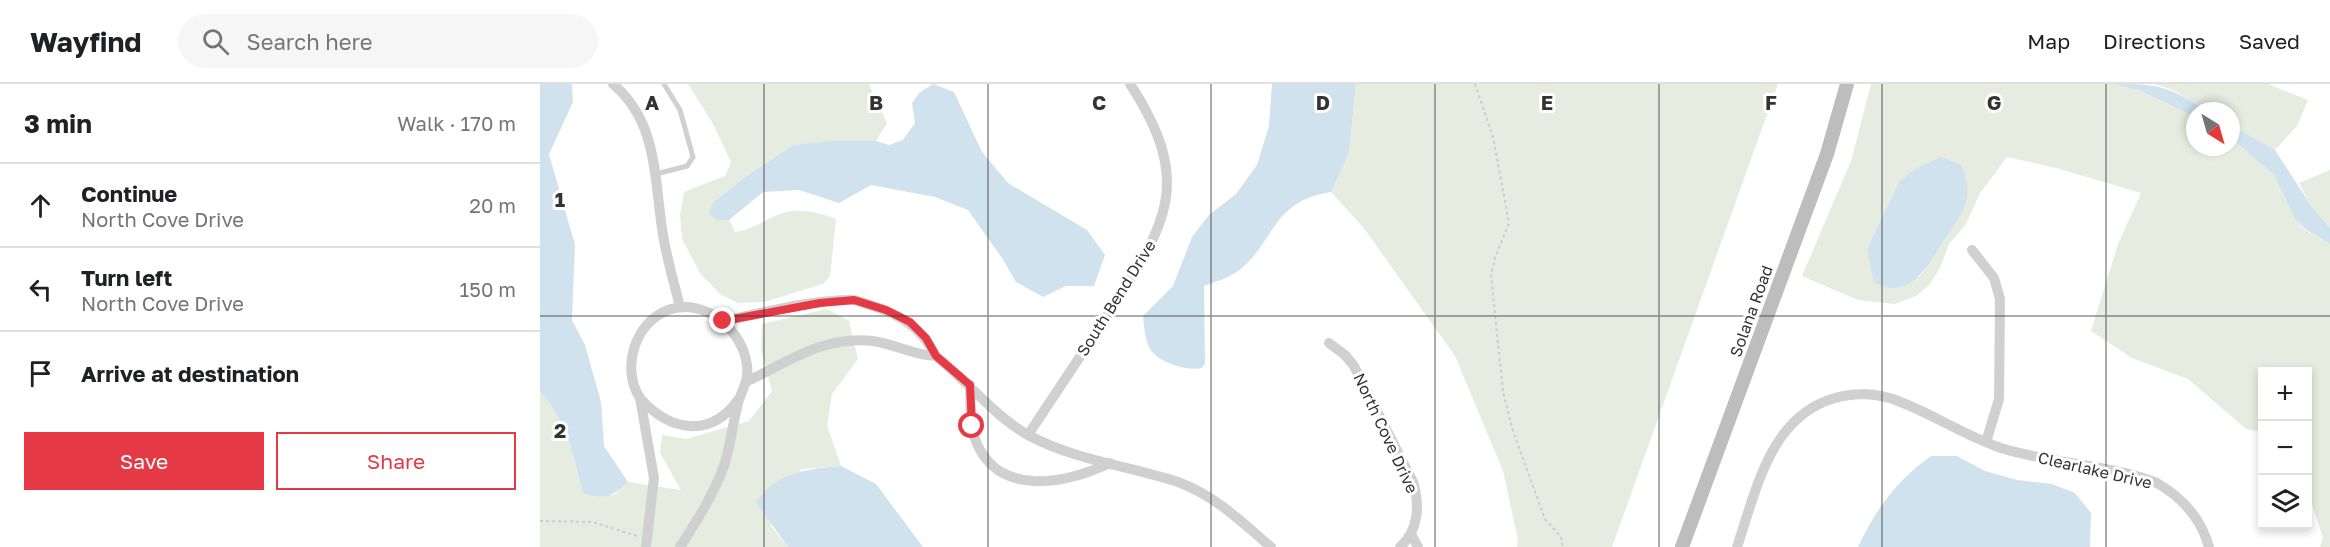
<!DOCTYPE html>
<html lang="en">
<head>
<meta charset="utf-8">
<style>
  :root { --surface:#fff; --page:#f6f6f6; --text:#202124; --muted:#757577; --line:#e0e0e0; --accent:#e63946 }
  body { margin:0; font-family:"Golos Text",sans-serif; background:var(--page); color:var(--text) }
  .controls { position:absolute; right:18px; bottom:18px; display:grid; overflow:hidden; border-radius:0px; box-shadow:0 3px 9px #0003 }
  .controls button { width:54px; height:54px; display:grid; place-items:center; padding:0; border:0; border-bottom:2px solid var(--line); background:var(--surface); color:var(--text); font:30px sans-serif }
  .compass { position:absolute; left:1646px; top:18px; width:54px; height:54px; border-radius:50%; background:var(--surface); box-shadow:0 3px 9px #0003; rotate:143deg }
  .stop { position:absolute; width:18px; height:18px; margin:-14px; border:4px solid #e63946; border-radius:50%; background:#fff }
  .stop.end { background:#e63946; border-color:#fff; box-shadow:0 2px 6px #0008 }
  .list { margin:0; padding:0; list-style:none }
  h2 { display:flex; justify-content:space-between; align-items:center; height:78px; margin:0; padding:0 24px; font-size:26px }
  h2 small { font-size:20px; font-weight:400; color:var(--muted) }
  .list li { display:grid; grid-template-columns:39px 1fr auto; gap:18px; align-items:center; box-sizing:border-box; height:84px; padding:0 24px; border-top:2px solid var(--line) }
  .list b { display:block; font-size:22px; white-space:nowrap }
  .list p { margin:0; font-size:20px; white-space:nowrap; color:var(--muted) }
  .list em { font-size:20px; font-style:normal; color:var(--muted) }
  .actions { display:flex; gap:12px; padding:18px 24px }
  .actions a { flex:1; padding:14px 0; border:2px solid var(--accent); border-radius:0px; text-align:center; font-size:21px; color:var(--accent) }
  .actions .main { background:var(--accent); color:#fff }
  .icon { flex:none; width:33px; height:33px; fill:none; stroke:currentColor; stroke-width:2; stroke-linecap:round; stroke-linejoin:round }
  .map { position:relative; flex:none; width:1790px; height:463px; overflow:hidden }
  header { display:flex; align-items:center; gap:36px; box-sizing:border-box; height:84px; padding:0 30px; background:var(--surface); border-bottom:2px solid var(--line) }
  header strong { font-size:28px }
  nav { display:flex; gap:33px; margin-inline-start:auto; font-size:21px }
  .search { width:420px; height:54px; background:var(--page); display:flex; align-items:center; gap:15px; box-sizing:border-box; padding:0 21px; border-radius:33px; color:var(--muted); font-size:22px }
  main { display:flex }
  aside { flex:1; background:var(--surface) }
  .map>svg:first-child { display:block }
  .green { fill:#e6ecdf; fill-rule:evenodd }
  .water { fill:#cfe2ee }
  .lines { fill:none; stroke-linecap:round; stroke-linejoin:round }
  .path { stroke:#cdcdcd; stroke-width:2; stroke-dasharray:3 3; stroke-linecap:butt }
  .lane { stroke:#d0d0d0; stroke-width:5 }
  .street { stroke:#d0d0d0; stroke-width:10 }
  .secondary { stroke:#bdbdbd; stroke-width:14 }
  .route { stroke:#e63946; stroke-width:8 }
  .grid { fill:none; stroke:#333; stroke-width:1.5; stroke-opacity:0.55 }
  .labels { text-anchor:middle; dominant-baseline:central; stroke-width:6; stroke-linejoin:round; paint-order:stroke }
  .street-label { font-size:16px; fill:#333; stroke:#fff }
  .grid-label { font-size:20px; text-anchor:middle; font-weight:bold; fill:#333; stroke:#fff; stroke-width:6; stroke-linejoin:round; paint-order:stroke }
</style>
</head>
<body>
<header>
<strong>Wayfind</strong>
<div class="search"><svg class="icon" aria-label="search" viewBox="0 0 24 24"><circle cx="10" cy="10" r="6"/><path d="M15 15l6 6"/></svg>Search here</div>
<nav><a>Map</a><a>Directions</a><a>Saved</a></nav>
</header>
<main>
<aside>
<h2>3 min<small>Walk · 170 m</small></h2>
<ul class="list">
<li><svg class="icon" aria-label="ahead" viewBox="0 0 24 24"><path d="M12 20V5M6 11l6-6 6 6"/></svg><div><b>Continue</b><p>North Cove Drive</p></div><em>20 m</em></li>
<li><svg class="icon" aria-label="left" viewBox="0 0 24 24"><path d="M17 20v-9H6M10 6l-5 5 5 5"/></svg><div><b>Turn left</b><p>North Cove Drive</p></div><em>150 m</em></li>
<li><svg class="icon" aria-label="arrive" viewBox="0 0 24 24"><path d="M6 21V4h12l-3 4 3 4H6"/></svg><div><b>Arrive at destination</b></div></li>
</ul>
<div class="actions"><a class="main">Save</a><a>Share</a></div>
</aside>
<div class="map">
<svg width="1790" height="463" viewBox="0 0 1790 463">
  <rect width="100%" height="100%" fill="#fff"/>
  <path class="green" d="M148 0H329L347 39 336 57H291L177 136H189L195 148C212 146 224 136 240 130 259 123 277 128 296 135L290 192 283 200 224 218 198 219 180 210 160 189 142 155 140 131 144 108 185 92 191 78 172 38Z
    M816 0H1238L1072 463H977L978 456 963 387 915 272 823 143 791 108 809 69Z
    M1331 0H1571L1599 6 1655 33V63H1691V54L1734 91 1755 135 1768 148 1790 160V463H1780L1783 454 1768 408V288H1722V348L1706 345 1648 295 1592 274 1551 247 1578 160 1601 109 1516 84 1467 73 1440 109 1426 140 1409 160 1400 184 1390 200 1376 212 1355 220 1318 216 1262 192 1311 77ZM1359 98 1425 123 1381 191 1360 204 1327 165Z
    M1614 0H1728L1768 16 1757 42 1735 66 1691 41V27H1668L1633 6Z
    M1790 86V144L1770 120 1759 99Z
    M287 225 309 237 318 275 292 310 287 341 301 382 261 385 231 442 248 463H0V308C26 335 34 373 43 408L74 411 88 398 141 406 120 369 122 351 146 355 209 337 232 307 221 266 222 240Z"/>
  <path class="water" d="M0 0H32L33 18 9 70 35 161 32 236 45 261 61 318 64 362 88 398C72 413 64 416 43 409 34 373 26 335 0 308Z
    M393 0 414 8 442 68 468 99 547 146 565 171 554 202H526L503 213 476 198 462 174 428 126 395 113 331 101 299 119 259 106 223 108 189 136H177L169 129 173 119 204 94 254 61 291 57H336L349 61 363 56 375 39 372 19 379 9Z
    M732 0H816L809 69 791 108C731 117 735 159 698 187 689 194 674 198 664 202L665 279 662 284C647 287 624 280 613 269 605 260 604 243 603 232L633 202 652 153 669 131 696 110 717 81 729 42Z
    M1571 0C1620 0 1625 1 1668 27H1655V33L1599 6Z
    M1691 41 1735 66 1770 120 1790 144V160L1768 147 1755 135 1734 91 1691 54Z
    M1401 73 1421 81C1427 94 1430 107 1425 121 1422 132 1412 144 1406 153 1389 179 1370 220 1334 198L1327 165 1359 98 1375 85Z
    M1391 372H1417L1445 387 1477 396 1512 400 1535 409 1551 429 1550 463H1318C1336 425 1357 396 1391 372Z
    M301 382 336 400 383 463H248L216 418C238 388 266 385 301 382Z"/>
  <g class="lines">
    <path class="path" d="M935 0 953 53 969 139 955 174 951 191 963 308 973 347 1005 435 1021 453 1023 463
      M0 437 53 438 97 452"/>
    <path class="lane" d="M116 90 147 82 153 73 140 26 124 0"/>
    <path class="street" d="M73 0C119 39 114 97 123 151 127 175 134 199 140 223
      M1432 166 1454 194 1460 215 1459 315 1446 358
      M183 237C224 229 268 216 311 216 318 216 326 220 333 222 362 231 382 245 396 272 373 271 355 260 333 257 284 251 248 278 206 298
      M789 259 805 271 814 282 873 398C880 421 879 446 860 463
      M396 272C426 296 456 334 490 352 535 376 589 382 638 398 674 411 702 438 731 463
      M430 301C431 318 429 337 434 352 455 415 525 400 570 379
      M100 314C129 347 170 355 198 316
      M488 351C515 310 542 270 569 229 627 140 654 98 590 0
      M871 450 878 463
      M106 463 114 394 100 314C81 285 94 239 128 226 165 213 202 245 207 281 209 295 203 304 199 316 193 337 191 358 185 379 174 410 158 435 140 463
      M1197 463C1216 407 1230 332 1295 314 1315 308 1338 309 1358 317 1393 330 1425 352 1461 364 1512 380 1568 380 1617 399 1643 414 1661 434 1669 463"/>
    <path class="secondary" d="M1142 463 1287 70 1307 0"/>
  </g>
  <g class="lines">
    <path class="route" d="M183 237 280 219 314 216 346 226 370 238 386 254 396 272 430 301 432 342"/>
  </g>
  <path class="grid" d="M224 0V463M448 0V463M671 0V463M895 0V463M1119 0V463M1342 0V463M1566 0V463M0 232H1790"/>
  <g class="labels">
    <g class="street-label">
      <text transform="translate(576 214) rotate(-58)">South Bend Drive</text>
      <text transform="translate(1211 227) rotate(-70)">Solana Road</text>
      <text transform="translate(846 349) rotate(65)">North Cove Drive</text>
      <text transform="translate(1555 386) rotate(13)">Clearlake Drive</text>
    </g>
  </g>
  <g class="grid-label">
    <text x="112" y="26">A</text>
    <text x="336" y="26">B</text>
    <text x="559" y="26">C</text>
    <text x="783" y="26">D</text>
    <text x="1007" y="26">E</text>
    <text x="1231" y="26">F</text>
    <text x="1454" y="26">G</text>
    <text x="20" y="123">1</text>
    <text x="20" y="354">2</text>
  </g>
</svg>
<div class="controls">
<button>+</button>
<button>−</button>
<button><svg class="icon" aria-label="layers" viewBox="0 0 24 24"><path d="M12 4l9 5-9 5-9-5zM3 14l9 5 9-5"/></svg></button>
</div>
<svg class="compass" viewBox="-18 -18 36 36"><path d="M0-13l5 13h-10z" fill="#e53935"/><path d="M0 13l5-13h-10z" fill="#757577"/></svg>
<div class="stop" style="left:432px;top:342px"></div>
<div class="stop end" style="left:183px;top:237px"></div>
</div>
</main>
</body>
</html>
